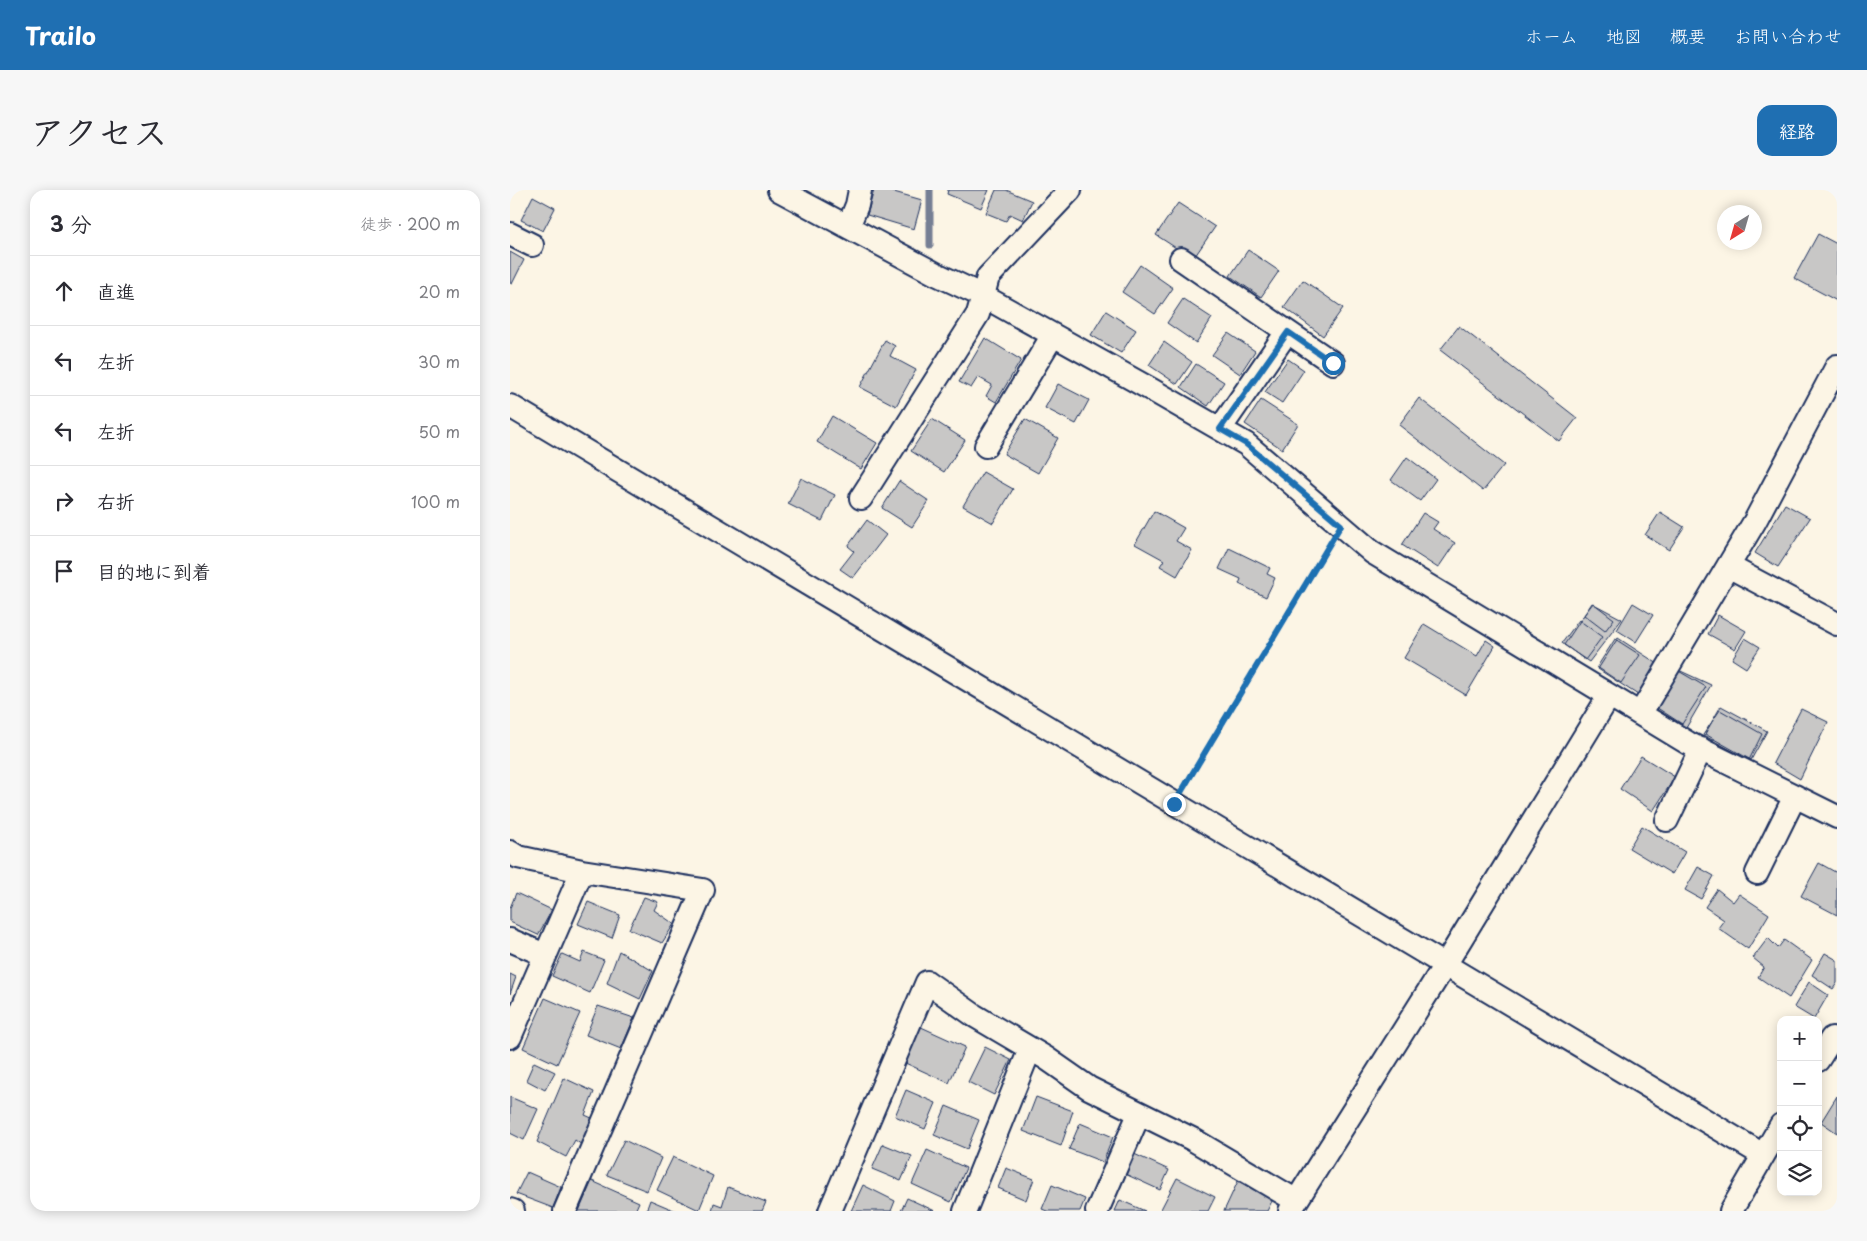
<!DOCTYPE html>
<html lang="ja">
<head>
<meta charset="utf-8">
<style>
  :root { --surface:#fff; --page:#f7f7f7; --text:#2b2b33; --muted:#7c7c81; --line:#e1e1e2; --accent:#1f6fb2 }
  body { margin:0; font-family:"Playpen Sans","Klee One",sans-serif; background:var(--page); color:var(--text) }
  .controls { position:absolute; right:15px; bottom:15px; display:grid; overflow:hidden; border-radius:10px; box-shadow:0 2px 12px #0003 }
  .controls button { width:45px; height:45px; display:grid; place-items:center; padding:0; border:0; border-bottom:1px solid var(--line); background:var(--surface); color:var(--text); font:25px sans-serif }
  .compass { position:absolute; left:1207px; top:15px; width:45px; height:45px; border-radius:50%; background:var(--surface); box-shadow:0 2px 12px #0003; rotate:217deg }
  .stop { position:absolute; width:15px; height:15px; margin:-11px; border:4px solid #1f6fb2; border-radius:50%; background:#fff }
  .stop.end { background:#1f6fb2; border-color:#fff; box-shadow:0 1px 5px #0008 }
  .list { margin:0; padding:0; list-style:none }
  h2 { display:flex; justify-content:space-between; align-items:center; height:65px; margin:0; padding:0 20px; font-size:21px }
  h2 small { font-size:16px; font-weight:400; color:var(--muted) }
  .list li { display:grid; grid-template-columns:32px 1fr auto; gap:15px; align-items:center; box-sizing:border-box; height:70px; padding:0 20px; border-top:1px solid var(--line) }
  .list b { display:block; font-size:19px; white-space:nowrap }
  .list em { font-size:16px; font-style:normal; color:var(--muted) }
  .icon { flex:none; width:28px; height:28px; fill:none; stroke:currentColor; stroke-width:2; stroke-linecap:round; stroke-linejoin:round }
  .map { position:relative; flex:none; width:1327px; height:1021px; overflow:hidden; border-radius:15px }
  header { display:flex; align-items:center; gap:30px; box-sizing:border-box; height:70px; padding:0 25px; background:var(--accent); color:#fff }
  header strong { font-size:24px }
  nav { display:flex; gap:28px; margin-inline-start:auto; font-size:18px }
  .intro { display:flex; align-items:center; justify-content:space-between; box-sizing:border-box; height:120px; padding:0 30px }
  h1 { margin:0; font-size:35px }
  .button { padding:12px 22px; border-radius:15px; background:var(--accent); color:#fff; font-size:18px; font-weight:700 }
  main { display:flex; gap:30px; padding:0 30px }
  aside { flex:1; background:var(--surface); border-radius:15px; box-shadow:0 2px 12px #0003 }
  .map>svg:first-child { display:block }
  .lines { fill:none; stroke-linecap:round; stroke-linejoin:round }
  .stream { stroke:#767f94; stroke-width:7 }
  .building { fill:#c8c7c6; stroke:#1b2f5e }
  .minor-casing { stroke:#1b2f5e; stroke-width:26 }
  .path { stroke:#1b2f5e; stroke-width:3; stroke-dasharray:5 4; stroke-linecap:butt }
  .minor { stroke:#fcf5e5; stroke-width:22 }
  .route { stroke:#1f6fb2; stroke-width:6 }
</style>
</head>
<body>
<header>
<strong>Trailo</strong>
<nav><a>ホーム</a><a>地図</a><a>概要</a><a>お問い合わせ</a></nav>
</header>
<div class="intro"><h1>アクセス</h1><a class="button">経路</a></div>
<main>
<aside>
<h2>3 分<small>徒歩 · 200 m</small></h2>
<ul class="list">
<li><svg class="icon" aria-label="ahead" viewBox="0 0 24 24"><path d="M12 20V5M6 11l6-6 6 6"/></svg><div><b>直進</b></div><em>20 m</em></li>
<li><svg class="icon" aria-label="left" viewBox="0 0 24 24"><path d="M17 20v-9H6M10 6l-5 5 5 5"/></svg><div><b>左折</b></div><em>30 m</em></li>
<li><svg class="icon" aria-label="left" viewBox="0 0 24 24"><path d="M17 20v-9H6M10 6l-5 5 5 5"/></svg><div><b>左折</b></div><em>50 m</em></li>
<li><svg class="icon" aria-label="right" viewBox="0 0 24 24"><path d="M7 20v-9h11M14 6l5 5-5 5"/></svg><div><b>右折</b></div><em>100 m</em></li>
<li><svg class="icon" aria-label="arrive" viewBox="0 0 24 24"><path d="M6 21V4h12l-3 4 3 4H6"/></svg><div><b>目的地に到着</b></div></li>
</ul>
</aside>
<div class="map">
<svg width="1327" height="1021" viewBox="0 0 1327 1021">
  <rect width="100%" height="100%" fill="#fcf5e5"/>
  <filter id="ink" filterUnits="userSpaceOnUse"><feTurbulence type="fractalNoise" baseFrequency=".02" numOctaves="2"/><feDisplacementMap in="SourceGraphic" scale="10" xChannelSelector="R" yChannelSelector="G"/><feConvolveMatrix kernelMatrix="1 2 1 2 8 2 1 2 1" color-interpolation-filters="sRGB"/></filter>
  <g filter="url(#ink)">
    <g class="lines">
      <path class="stream" d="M420 0V55"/>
    </g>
    <path class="building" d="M364 0H377L412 10 404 39 357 25Z
      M438 0H479L471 18 437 4Z
      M486 0H496L522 11 513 30 500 24 496 31 476 23Z
      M23 6 45 18 33 41 11 30Z
      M668 13 705 37 683 69 646 45Z
      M1308 44 1327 54V111L1284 88Z
      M738 60 769 81 751 107 720 86Z
      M0 62 14 70 2 94 0 93Z
      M630 75 663 98 645 124 612 102Z
      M793 90 833 118 813 146 774 117Z
      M673 109 702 128 686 153 657 133Z
      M596 121 626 140 611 163 581 145Z
      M949 136 1067 228 1049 251 930 160Z
      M718 143 745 161 730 184 702 165Z
      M475 148 511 170 486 212 476 206 482 195 468 187 461 198 449 192Z
      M375 150 385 156 380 166 406 180 386 216 350 197Z
      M654 152 682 172 667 194 639 175Z
      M778 169 794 180 772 213 755 202Z
      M686 174 714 192 698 216 671 197Z
      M548 194 579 210 566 234 535 218Z
      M909 208 994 275 973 301 889 235Z
      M751 210 788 234 772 259 735 234Z
      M322 226 367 253 351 279 307 252Z
      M422 229 455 250 434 282 401 261Z
      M515 229 548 248 528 283 494 264Z
      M897 267 926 289 910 311 881 290Z
      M473 282 503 299 483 333 453 316Z
      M291 288 325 305 312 331 278 314Z
      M389 291 419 311 402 337 372 318Z
      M1275 314 1300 328 1268 377 1245 363Z
      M644 321 674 338 666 351 682 360 667 386 650 376 654 370 625 354Z
      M1150 322 1174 337 1159 360 1135 345Z
      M913 323 928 332 923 339 945 353 928 378 892 355Z
      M357 330 376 345 343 388 330 379 344 361 338 356Z
      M719 358 760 378 757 384 765 388 756 407 729 394 731 389 709 379Z
      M1082 413 1112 429 1079 472 1054 455Z
      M1083 413 1104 429 1095 441 1074 425Z
      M1123 413 1143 425 1126 452 1107 440Z
      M1208 425 1236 441 1225 459 1198 444Z
      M1069 430 1092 447 1075 470 1052 453Z
      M914 434 967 466 976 450 985 456 956 505 894 468Z
      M1108 448 1148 474 1128 505 1088 479Z
      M1235 448 1250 457 1236 478 1222 469Z
      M1105 449 1130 465 1111 493 1087 477Z
      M1160 476 1196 497 1172 534 1138 512Z
      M1162 477 1201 495 1176 538 1140 517Z
      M1211 516 1257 541 1241 570 1195 544Z
      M1291 519 1318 532 1290 589 1263 573Z
      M1210 520 1252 544 1239 570 1193 545Z
      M1131 566 1165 587 1143 621 1110 599Z
      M1132 636 1175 662 1162 684 1119 658Z
      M1309 673 1327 683V725L1291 706Z
      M1188 677 1204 686 1191 709 1175 700Z
      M1207 699 1223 712 1229 704 1259 724 1238 759 1208 738 1214 730 1195 717Z
      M6 703 42 720 28 745 0 732V718Z
      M134 707 148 712 144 720 164 734 152 753 119 739Z
      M78 712 110 725 102 748 68 734Z
      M1258 748 1268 758 1274 750 1302 770 1279 808 1248 787 1254 777 1243 768Z
      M109 761 143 781 130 809 97 793Z
      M74 762 94 770 80 803 42 786 52 764 70 772Z
      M1315 763 1327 770V793L1323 799 1302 785Z
      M0 784 6 787 0 804Z
      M1299 792 1318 805 1304 829 1284 817Z
      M35 808 70 823 47 874 13 858Z
      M88 816 124 828 111 859 76 845Z
      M409 836 455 857 439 893 393 872Z
      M475 857 501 870 484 905 458 892Z
      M24 872 45 882 35 900 16 890Z
      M54 888 84 902 75 925 84 929 72 955 65 950 56 967 27 952Z
      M396 900 426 913 415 939 385 926Z
      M1327 906V943L1311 932Z
      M0 907 28 919 14 950 0 943Z
      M526 907 563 921 551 956 513 941Z
      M436 916 469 930 457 959 424 945Z
      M570 933 603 947 593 972 559 959Z
      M114 950 151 968 137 1001 97 985Z
      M373 954 402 966 391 991 362 979Z
      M417 960 456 978 441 1012 402 994Z
      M622 963 659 980 650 1000 613 983Z
      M163 967 203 986 189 1020 147 1000Z
      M496 978 524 989 516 1010 488 998Z
      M17 982 51 997 43 1018 6 1004Z
      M667 988 705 1007 698 1021H650Z
      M82 991 129 1012 125 1021H69Z
      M728 991 763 1009 757 1021H714Z
      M353 995 385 1011 381 1021H341Z
      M542 995 575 1009 570 1021H537L532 1019Z
      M218 997 256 1012 252 1021H202L204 1013 212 1016Z
      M397 1008 425 1021H391Z
      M140 1010 166 1021H136Z
      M610 1010 635 1021H605Z"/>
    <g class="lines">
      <defs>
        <path id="minor" d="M269 0 426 84 473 106 642 200 736 254 862 362 1178 553 1327 627
          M338 37 347 15 350 0
          M0 44 22 55
          M671 69 823 173
          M0 216 1253 965
          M710 239 777 142
          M476 256 543 145
          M351 308 468 124 478 87 560 0
          M1218 376 1327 434
          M1130 524 1245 331 1327 176
          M1157 630 1191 559
          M0 662 8 667 72 681 193 700 55 1021
          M1247 683 1285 606
          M0 750 35 765
          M0 847 72 681
          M1308 870 1322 848 1327 850
          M0 1020 3 1021
          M320 1021 417 792 465 826 536 868 579 898 682 949 785 1010
          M455 1021 520 859
          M587 1021 629 924
          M780 1021 935 775 1099 506
          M1221 1021 1271 935"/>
      </defs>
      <use href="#minor" class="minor-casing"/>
      <path class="path" d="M676 594 819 355"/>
      <use href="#minor" class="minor"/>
    </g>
  </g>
  <g class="lines" filter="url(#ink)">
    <path class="route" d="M664 614 831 335 736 254 710 239 778 142 823 173"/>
  </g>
</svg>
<div class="controls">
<button>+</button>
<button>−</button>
<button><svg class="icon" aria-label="locate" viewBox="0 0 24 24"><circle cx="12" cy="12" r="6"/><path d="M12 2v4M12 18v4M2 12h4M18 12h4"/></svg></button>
<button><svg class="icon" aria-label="layers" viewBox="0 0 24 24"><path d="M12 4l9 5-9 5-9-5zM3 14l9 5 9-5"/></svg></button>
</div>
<svg class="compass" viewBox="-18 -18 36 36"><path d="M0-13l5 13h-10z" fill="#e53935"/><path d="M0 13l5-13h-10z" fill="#7c7c81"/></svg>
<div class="stop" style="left:823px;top:173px"></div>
<div class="stop end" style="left:664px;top:614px"></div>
</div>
</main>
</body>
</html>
